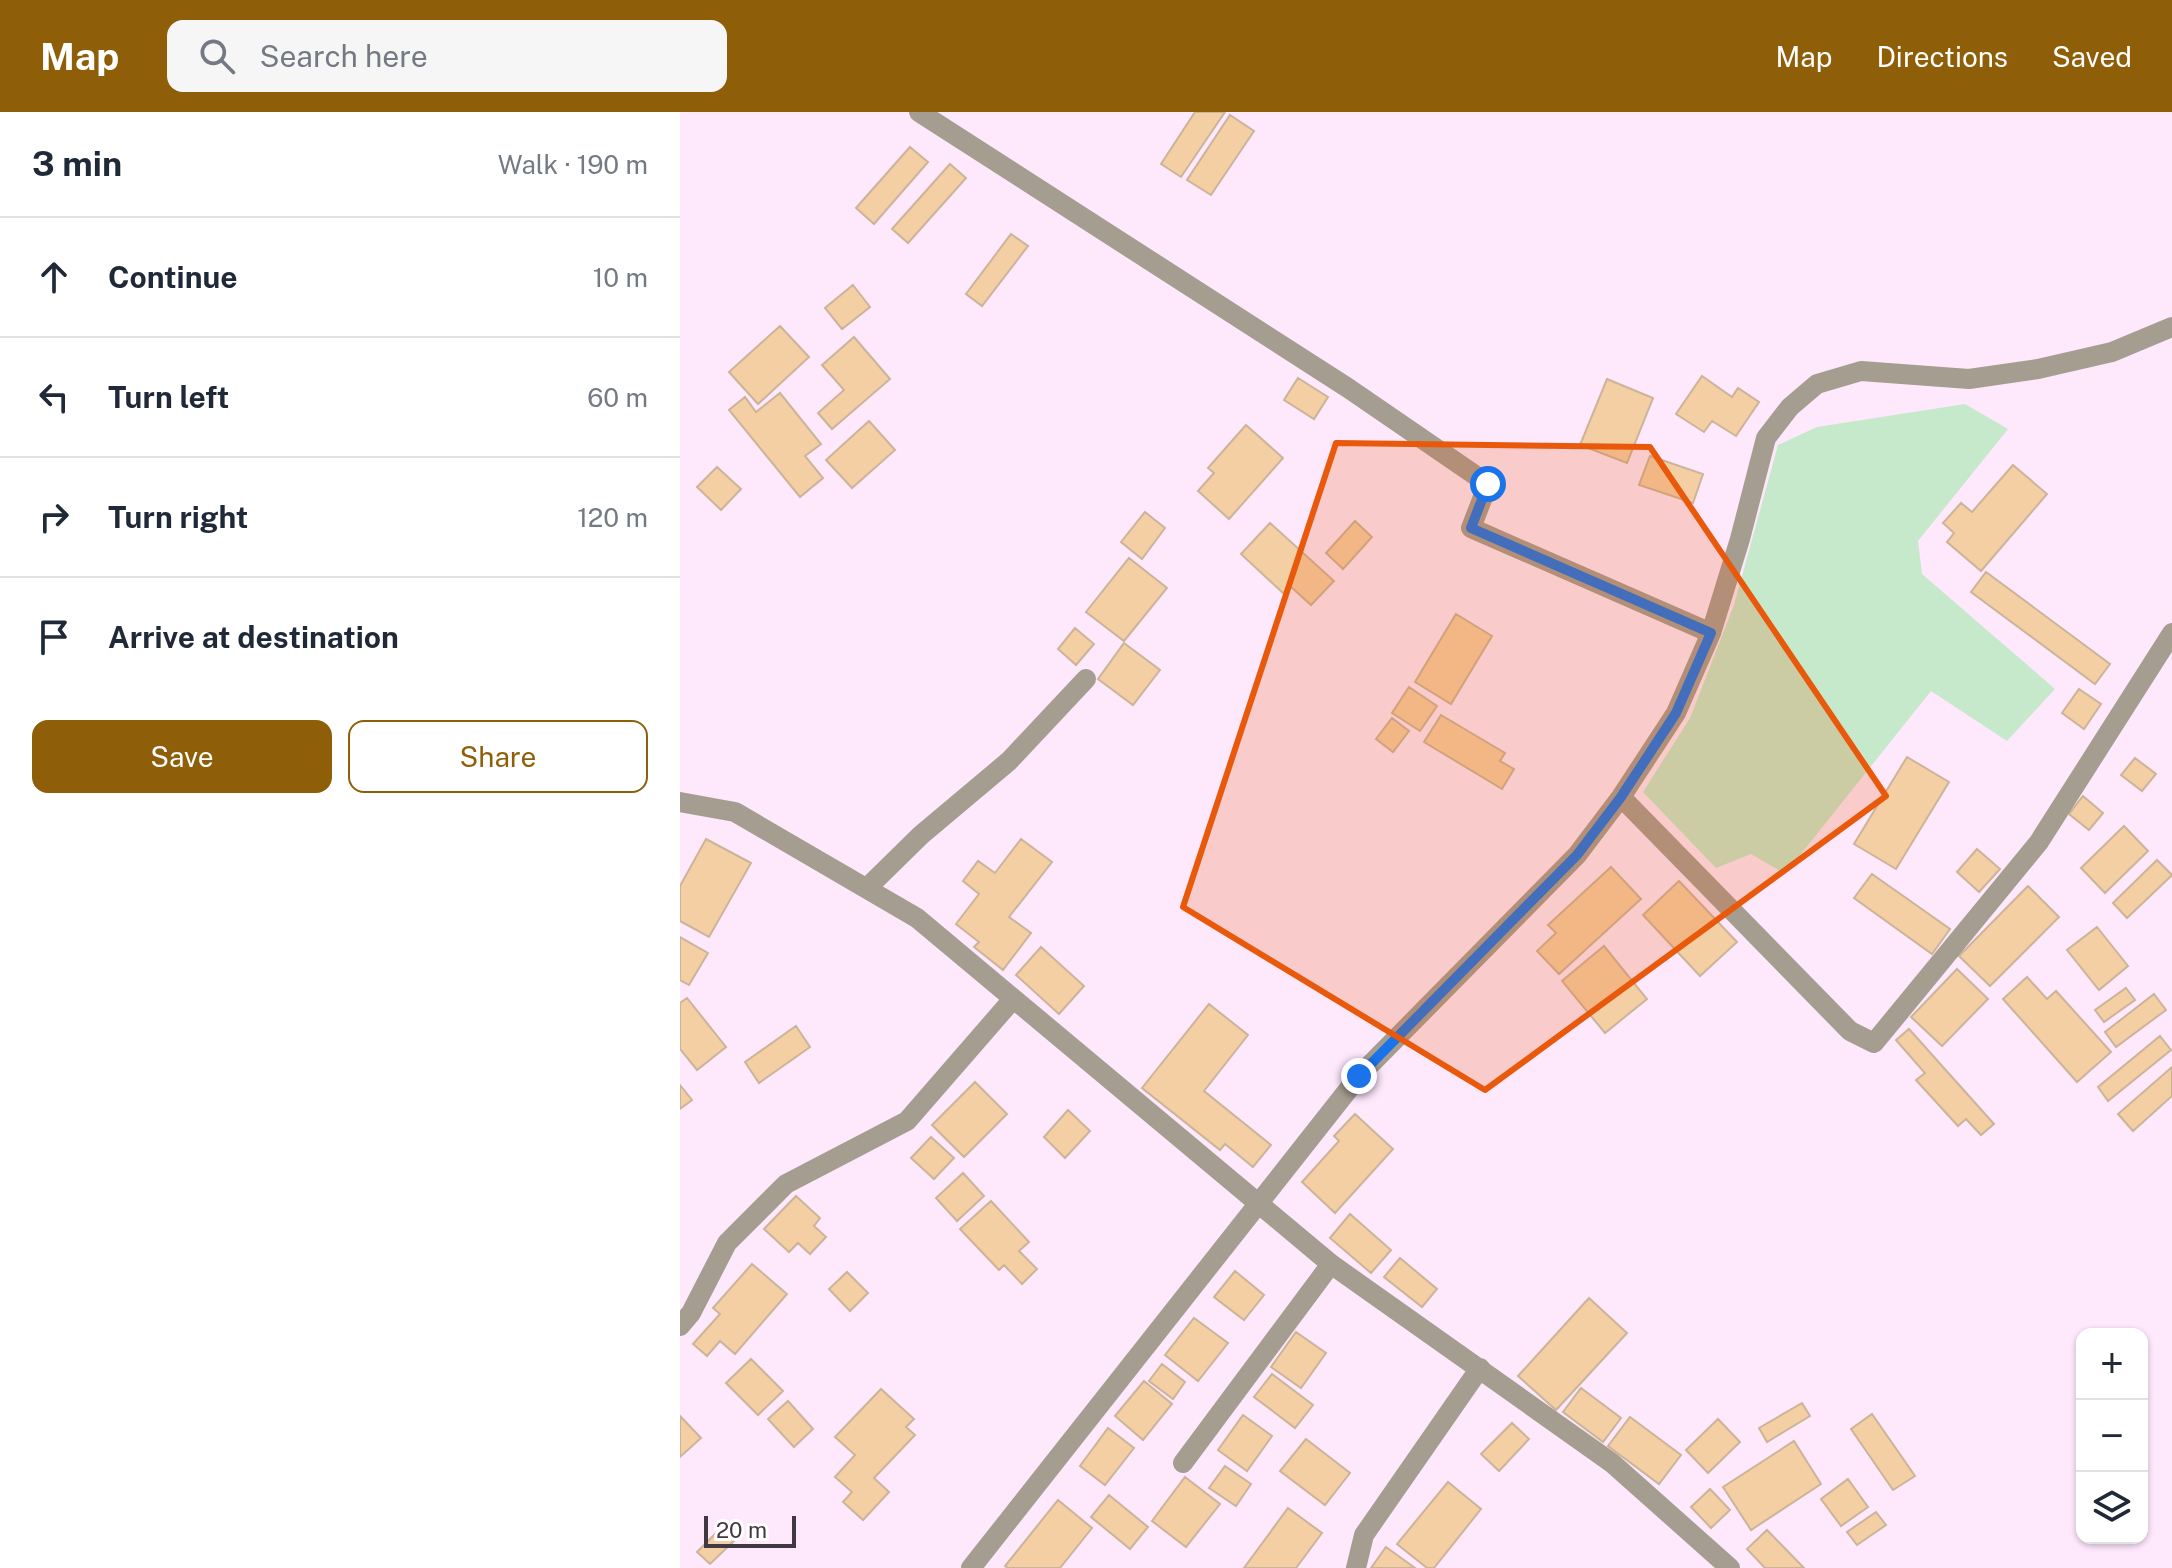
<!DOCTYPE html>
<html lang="en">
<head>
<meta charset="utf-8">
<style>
  :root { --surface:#fff; --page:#f6f6f7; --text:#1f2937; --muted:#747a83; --line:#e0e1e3; --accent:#8e5f08 }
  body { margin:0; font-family:"Public Sans",sans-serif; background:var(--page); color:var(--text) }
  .controls { position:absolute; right:24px; bottom:24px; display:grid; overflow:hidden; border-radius:16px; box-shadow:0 2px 6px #0004 }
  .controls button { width:72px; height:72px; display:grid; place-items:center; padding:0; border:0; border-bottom:2px solid var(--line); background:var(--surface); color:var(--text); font:40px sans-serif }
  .scale { position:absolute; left:24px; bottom:20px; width:92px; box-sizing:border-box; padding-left:8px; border:4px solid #423841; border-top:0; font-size:22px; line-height:28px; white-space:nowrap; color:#423841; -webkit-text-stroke:6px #fff; paint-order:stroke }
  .stop { position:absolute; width:24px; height:24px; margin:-18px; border:6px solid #1a73e8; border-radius:50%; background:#fff }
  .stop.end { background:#1a73e8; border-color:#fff; box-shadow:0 2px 8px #0008 }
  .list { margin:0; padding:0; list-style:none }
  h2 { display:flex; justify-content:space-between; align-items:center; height:104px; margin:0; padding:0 32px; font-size:34px }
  h2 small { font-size:26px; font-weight:400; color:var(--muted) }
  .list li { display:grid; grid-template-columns:52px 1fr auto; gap:24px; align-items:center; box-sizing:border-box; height:120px; padding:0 32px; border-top:2px solid var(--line) }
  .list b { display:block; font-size:30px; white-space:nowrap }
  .list em { font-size:26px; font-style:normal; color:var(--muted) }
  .actions { display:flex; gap:16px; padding:24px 32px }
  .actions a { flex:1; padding:18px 0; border:2px solid var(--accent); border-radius:16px; text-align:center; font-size:28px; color:var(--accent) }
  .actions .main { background:var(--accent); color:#fff }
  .icon { flex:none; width:44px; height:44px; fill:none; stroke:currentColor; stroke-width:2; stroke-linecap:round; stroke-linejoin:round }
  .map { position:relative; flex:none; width:1492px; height:1456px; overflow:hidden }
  header { display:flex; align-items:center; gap:48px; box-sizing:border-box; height:112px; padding:0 40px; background:var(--accent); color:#fff }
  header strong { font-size:38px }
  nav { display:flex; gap:44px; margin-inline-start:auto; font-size:28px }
  .search { width:560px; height:72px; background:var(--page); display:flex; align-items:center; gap:20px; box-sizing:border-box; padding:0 28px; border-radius:16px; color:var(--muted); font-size:30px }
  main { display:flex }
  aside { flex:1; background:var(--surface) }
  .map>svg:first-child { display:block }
  .green { fill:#c6e9cb }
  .building { fill:#f5cfa4; stroke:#cbb49a; stroke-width:2 }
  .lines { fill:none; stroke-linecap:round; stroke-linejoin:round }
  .minor { stroke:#a69d91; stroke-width:20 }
  .route { stroke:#1a73e8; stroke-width:10 }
  .marked { fill:#e8590c; fill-opacity:0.2; stroke:#e8590c; stroke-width:6; stroke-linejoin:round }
</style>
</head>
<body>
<header>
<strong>Map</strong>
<div class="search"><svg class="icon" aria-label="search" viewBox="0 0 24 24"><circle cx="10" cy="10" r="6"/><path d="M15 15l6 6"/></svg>Search here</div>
<nav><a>Map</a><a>Directions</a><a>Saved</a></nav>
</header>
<main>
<aside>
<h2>3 min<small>Walk · 190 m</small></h2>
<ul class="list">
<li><svg class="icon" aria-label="ahead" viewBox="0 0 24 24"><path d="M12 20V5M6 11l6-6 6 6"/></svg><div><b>Continue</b></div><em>10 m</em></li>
<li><svg class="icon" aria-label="left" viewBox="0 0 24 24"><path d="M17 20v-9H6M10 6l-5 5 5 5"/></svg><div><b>Turn left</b></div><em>60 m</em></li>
<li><svg class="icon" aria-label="right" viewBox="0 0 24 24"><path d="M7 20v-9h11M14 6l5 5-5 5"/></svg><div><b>Turn right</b></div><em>120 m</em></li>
<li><svg class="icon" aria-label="arrive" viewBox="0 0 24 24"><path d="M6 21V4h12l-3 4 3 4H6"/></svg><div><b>Arrive at destination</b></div></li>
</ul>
<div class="actions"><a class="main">Save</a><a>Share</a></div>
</aside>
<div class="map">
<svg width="1492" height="1456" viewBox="0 0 1492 1456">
  <rect width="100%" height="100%" fill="#fee8fc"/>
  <path class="green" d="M1285 292 1328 317 1238 429 1242 462 1375 577 1327 629 1251 579 1105 762 1071 742 1036 756 963 680 1010 606 1054 493 1098 333 1137 315Z"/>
  <path class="building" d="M515 0H545L501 65 481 52Z
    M550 3 574 19 531 83 507 68Z
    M230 35 248 50 194 112 176 96Z
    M270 52 286 66 228 131 212 117Z
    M331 122 348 134 302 194 286 182Z
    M173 173 190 195 162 217 145 196Z
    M100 214 129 245 78 292 49 260Z
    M174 225 210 267 152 317 138 301 164 278 142 253Z
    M1022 264 1052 285 1058 276 1079 290 1056 324 1032 309 1024 320 996 302Z
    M618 266 648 285 634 307 604 288Z
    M927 267 973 286 947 351 900 333Z
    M100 281 141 332 125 344 143 366 120 385 49 298 65 285 76 300Z
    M189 309 215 338 172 376 146 348Z
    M566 313 603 346 549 407 518 379 534 361 528 356Z
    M970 344 1023 362 1013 391 959 373Z
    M1333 353 1367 382 1301 459 1267 430 1274 421 1263 411 1281 391 1292 400Z
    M37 355 61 377 41 398 17 375Z
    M465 400 485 416 462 447 441 430Z
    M675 409 692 425 663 457 646 441Z
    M590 411 654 469 631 493 610 474 603 481 561 442Z
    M449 446 487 476 444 529 406 500Z
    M1306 460 1430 552 1415 572 1291 480Z
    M776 502 812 524 771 592 735 570Z
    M395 516 414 532 396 553 378 537Z
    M444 531 480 558 453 593 418 567Z
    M729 575 757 594 740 619 712 601Z
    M1399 577 1421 592 1404 617 1382 601Z
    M761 603 825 641 820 649 834 657 822 677 744 630Z
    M712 606 729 619 713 640 696 627Z
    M1227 645 1269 670 1216 757 1174 732Z
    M1455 646 1476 662 1462 679 1441 663Z
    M1403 684 1423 701 1409 718 1389 702Z
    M1444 714 1468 739 1425 781 1401 756Z
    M26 727 71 751 29 825 0 809V774Z
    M341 727 372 750 329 805 351 821 323 858 294 835 299 830 276 812 299 782 283 769 298 749 315 761Z
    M1297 737 1320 757 1299 780 1277 760Z
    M1477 748 1492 763 1447 806 1433 791Z
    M931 755 961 787 879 862 857 839 876 821 868 813Z
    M1192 762 1270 817 1252 842 1174 786Z
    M999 769 1057 830 1020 864 963 803Z
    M1348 774 1379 805 1310 874 1279 844Z
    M1417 815 1448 854 1419 878 1387 838Z
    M0 825 28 841 9 873 0 868Z
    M924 834 967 887 925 921 882 869Z
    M361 835 404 874 379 902 336 863Z
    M1277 857 1308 887 1262 934 1231 905Z
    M1347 865 1367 887 1376 879 1431 940 1397 970 1323 887Z
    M1446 876 1455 888 1424 910 1415 898Z
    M1474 882 1486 898 1436 935 1425 920Z
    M7 886 46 935 17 958 0 937V891Z
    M529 892 568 923 524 979 591 1033 573 1055 545 1032 540 1038 462 976Z
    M116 914 130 935 79 971 65 950Z
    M1229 917 1314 1012 1301 1023 1286 1007 1278 1014 1236 968 1245 961 1216 928Z
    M1480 924 1491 938 1428 989 1418 975Z
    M1492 955V984L1453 1019 1438 1002Z
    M295 970 327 1002 284 1045 252 1013Z
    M0 973 12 988 0 997Z
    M388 998 410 1019 385 1046 364 1025Z
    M675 1002 713 1037 655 1101 622 1070 659 1029 654 1024Z
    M251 1025 274 1046 254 1067 231 1046Z
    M283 1061 304 1084 277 1109 256 1086Z
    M116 1084 140 1106 134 1114 146 1125 130 1142 118 1131 109 1140 84 1117Z
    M311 1089 349 1130 339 1139 357 1157 342 1172 324 1153 319 1158 280 1117Z
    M670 1102 711 1138 691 1161 650 1126Z
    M720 1146 757 1177 742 1195 704 1165Z
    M72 1152 107 1182 55 1242 40 1229 27 1244 13 1232 40 1202 33 1196Z
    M555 1159 584 1183 564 1208 534 1185Z
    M167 1160 188 1181 170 1199 149 1177Z
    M909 1186 947 1221 876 1298 838 1264Z
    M514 1206 548 1231 518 1269 485 1243Z
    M616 1220 646 1241 621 1276 591 1255Z
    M71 1247 103 1279 78 1303 46 1271Z
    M482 1252 505 1270 493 1287 469 1269Z
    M592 1262 633 1293 615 1316 574 1285Z
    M464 1269 492 1292 463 1328 435 1304Z
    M901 1276 941 1306 923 1330 883 1300Z
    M201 1277 234 1307 226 1315 235 1323 194 1366 209 1380 183 1408 163 1390 172 1380 155 1365 175 1343 155 1325Z
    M108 1289 133 1317 114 1335 88 1307Z
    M1122 1291 1130 1304 1087 1330 1079 1316Z
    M1192 1302 1235 1364 1213 1378 1171 1317Z
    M563 1303 592 1324 567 1359 538 1338Z
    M0 1304 21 1326 0 1345Z
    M950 1305 1001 1343 979 1372 928 1334Z
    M1038 1307 1060 1330 1028 1361 1006 1338Z
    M832 1311 849 1327 819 1359 801 1342Z
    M428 1316 454 1336 425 1373 400 1354Z
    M626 1327 670 1361 645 1393 600 1359Z
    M1114 1329 1141 1372 1071 1418 1043 1375Z
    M545 1354 571 1372 556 1394 529 1376Z
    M505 1365 540 1392 506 1435 472 1409Z
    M1168 1367 1188 1395 1161 1414 1141 1387Z
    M768 1370 801 1397 754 1456H747L717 1432Z
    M1030 1377 1050 1398 1031 1416 1011 1395Z
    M429 1383 468 1415 450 1437 411 1405Z
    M378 1388 412 1416 380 1456H328L325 1454Z
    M608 1396 642 1421 616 1456H564Z
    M1196 1400 1206 1413 1177 1433 1167 1420Z
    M41 1416 54 1429 30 1452 17 1440Z
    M1087 1418 1124 1456H1085L1067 1437Z
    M706 1435 735 1456H691Z"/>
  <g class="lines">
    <path class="minor" d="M239 0 668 276 808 372 791 416 1031 521
      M941 685 1170 919 1194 931 1359 730 1492 521
      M0 690 55 700 237 806 651 1152 932 1351 1050 1456
      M187 776 241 723 329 649 406 567
      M0 1214 11 1201 47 1131 106 1072 227 1009 333 887
      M503 1351 651 1152
      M291 1456 679 964 897 743 941 685 996 601 1031 521 1060 427 1086 326 1110 295 1137 272 1181 259 1289 267 1358 257 1432 240 1492 215
      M676 1456 684 1423 800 1256"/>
  </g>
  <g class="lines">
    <path class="route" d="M679 964 897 743 941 685 996 601 1031 521 791 416 808 372"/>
  </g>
  <path class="marked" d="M656 331 970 335 1206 684 805 978 503 795Z"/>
</svg>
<div class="controls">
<button>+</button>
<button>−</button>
<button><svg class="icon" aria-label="layers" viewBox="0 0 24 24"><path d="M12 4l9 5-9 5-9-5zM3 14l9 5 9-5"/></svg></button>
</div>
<div class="scale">20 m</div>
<div class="stop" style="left:808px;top:372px"></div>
<div class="stop end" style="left:679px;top:964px"></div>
</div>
</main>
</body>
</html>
